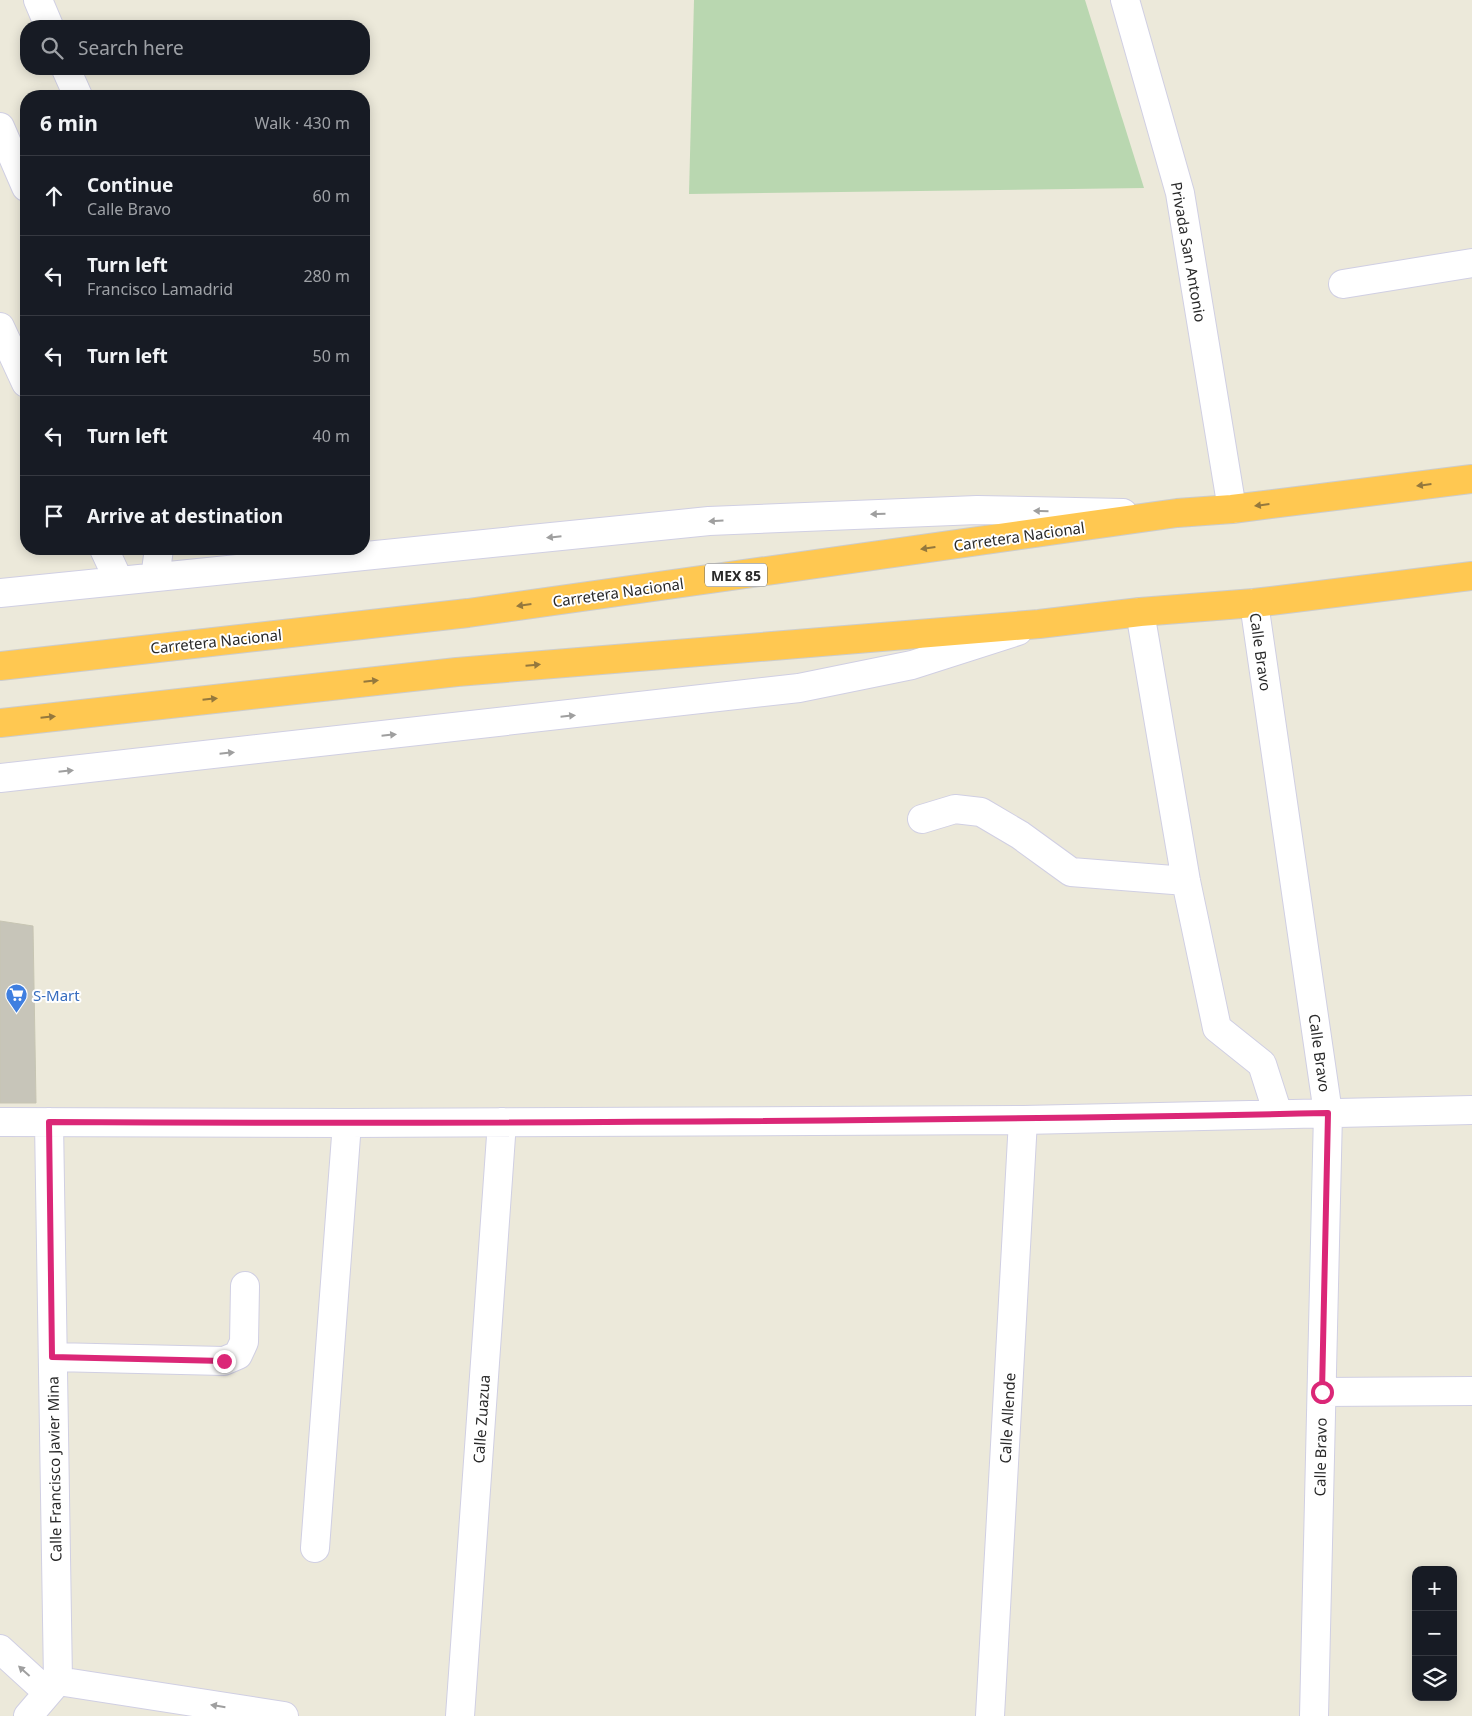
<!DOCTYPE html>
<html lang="en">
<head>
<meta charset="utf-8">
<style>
  :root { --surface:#171b24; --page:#242831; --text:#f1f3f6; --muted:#9ea1a6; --line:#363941 }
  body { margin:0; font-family:"Noto Sans",sans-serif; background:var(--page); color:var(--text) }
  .controls { position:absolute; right:15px; bottom:15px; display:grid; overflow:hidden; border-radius:10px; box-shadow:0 2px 12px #0003 }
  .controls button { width:45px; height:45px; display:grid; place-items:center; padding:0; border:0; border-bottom:1px solid var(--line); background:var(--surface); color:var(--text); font:25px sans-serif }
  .stop { position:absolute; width:15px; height:15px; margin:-11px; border:4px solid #db2777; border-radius:50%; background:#fff }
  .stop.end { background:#db2777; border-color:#fff; box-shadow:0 1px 5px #0008 }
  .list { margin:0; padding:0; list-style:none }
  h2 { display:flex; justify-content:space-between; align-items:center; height:65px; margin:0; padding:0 20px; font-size:21px }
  h2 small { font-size:16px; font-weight:400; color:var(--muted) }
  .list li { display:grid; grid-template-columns:32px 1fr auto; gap:15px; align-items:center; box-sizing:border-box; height:80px; padding:0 20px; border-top:1px solid var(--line) }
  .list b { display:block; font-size:19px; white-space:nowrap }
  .list p { margin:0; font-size:16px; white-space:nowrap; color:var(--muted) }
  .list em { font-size:16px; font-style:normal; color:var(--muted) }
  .icon { flex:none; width:28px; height:28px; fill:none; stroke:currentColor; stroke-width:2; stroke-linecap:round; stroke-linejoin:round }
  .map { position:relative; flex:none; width:1472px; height:1716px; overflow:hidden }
  .search { position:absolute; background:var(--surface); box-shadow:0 2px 12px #0003; left:20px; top:20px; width:350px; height:55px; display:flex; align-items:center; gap:12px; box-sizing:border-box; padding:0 18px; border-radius:20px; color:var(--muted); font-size:19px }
  .panel { position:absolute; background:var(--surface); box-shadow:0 2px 12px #0003; left:20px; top:90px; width:350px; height:465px; border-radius:20px }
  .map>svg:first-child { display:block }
  .cemetery { fill:#b9d7b0 }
  .building { fill:#c7c5b9; stroke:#c7c5b3 }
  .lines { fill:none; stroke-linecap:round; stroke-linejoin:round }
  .minor-casing { stroke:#d0cfe3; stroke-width:30 }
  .highway-casing { stroke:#ccc; stroke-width:30 }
  .minor { stroke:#fff; stroke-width:28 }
  .highway { stroke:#ffc851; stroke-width:28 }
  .oneway { fill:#94783d }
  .oneway2 { fill:#9f9f9f }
  .route { stroke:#db2777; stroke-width:6 }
  .labels { text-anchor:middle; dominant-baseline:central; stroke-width:4; stroke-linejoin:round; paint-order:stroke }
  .shield { fill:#fff; stroke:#696969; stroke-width:1 }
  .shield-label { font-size:14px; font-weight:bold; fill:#292929 }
  .street-label { font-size:15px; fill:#292929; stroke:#fff }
  .shop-label { font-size:15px; fill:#366cbe; stroke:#fff; text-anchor:start }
</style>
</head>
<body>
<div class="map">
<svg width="1472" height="1716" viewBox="0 0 1472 1716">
  <rect width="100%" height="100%" fill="#ece9da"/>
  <path class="cemetery" d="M694 0H1085L1144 188 689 194Z"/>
  <path class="building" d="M0 921 33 926 36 1103H0Z"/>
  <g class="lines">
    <defs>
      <path id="minor" d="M38 0 49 26
        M1125 0 1180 193 1232 509
        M66 69 78 96
        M0 127 26 187
        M1343 284 1472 263
        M0 327 26 383
        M104 549 119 581
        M155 577 159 549
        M0 593 709 521 977 510 1123 513
        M1254 603 1328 1113 1314 1716
        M1140 612 1186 881 1217 1028 1262 1064 1278 1114
        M0 778 799 688 912 665 1018 631
        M922 819 955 809 981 812 1020 835 1071 872 1186 881
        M0 1122 347 1123 1023 1120 1472 1110
        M53 1357 224 1361 238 1355 244 1342 245 1286
        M1322 1392 1472 1391
        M315 1548 347 1123
        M0 1649 47 1692
        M58 1681 284 1716
        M28 1716 58 1681 49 1122
        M460 1716 502 1122
        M990 1716 1023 1120"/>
      <path id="highway" d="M0 666 468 613 1177 513 1232 509 1472 479
        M0 723 457 672 1039 624 1140 612 1254 603 1472 576"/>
    </defs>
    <use href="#minor" class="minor-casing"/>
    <use href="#highway" class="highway-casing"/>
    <use href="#minor" class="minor"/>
    <use href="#highway" class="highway"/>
  </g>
  <defs><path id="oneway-solid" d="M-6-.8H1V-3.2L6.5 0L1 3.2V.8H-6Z" transform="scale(1.25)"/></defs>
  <g class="oneway">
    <use href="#oneway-solid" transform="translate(1424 485) rotate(173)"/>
    <use href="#oneway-solid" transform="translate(1262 505) rotate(173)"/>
    <use href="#oneway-solid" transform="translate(928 548) rotate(172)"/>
    <use href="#oneway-solid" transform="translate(524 605) rotate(172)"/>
    <use href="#oneway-solid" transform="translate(533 665) rotate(-5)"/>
    <use href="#oneway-solid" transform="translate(371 681) rotate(-6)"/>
    <use href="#oneway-solid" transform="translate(210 699) rotate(-6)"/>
    <use href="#oneway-solid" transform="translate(48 717) rotate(-6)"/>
  </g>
  <g class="oneway2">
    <use href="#oneway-solid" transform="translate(1041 511) rotate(-179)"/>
    <use href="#oneway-solid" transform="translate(878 514) rotate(178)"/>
    <use href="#oneway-solid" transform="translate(716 521) rotate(177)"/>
    <use href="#oneway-solid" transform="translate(554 537) rotate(174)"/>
    <use href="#oneway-solid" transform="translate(568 716) rotate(-6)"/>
    <use href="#oneway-solid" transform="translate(389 735) rotate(-6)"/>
    <use href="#oneway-solid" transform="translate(227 753) rotate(-6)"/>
    <use href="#oneway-solid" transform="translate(66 771) rotate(-6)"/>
    <use href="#oneway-solid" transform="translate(24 1671) rotate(-138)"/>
    <use href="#oneway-solid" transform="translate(218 1706) rotate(-171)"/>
  </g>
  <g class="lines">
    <path class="route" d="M224 1361 52 1357 49 1122C476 1124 902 1122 1328 1113L1322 1392"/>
  </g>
  <defs>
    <symbol id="supermarket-pin" viewBox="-11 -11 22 30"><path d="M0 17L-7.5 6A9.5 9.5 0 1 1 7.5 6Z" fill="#3f7fe0" stroke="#fff"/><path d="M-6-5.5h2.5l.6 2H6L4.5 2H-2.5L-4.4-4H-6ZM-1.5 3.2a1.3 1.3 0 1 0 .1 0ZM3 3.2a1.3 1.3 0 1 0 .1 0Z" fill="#fff"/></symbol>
  </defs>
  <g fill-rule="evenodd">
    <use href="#supermarket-pin" x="4" y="982" width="25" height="34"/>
  </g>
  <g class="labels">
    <rect class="shield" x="705" y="563.5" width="62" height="23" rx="4"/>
    <g class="shield-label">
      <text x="736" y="575">MEX 85</text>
    </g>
    <g class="street-label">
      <text transform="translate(1189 252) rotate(80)">Privada San Antonio</text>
      <text transform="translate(1019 536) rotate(-8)">Carretera Nacional</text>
      <text transform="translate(618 592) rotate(-8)">Carretera Nacional</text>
      <text transform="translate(216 641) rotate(-6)">Carretera Nacional</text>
      <text transform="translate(1261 652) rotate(82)">Calle Bravo</text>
      <text transform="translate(1320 1053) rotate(82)">Calle Bravo</text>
      <text transform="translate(1007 1418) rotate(-87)">Calle Allende</text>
      <text transform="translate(481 1419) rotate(-86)">Calle Zuazua</text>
      <text transform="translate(1320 1457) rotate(-89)">Calle Bravo</text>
      <text transform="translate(54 1469) rotate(-91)">Calle Francisco Javier Mina</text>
    </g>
    <g class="shop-label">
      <text x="33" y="995">S-Mart</text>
    </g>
  </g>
</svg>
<div class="controls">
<button>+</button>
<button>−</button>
<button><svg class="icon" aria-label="layers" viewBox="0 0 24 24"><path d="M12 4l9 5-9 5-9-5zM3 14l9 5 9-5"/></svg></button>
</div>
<div class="stop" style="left:1322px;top:1392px"></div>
<div class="stop end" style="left:224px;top:1361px"></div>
<div class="search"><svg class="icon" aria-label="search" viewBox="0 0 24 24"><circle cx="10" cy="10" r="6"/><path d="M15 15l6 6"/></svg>Search here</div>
<section class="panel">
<h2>6 min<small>Walk · 430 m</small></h2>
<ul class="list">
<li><svg class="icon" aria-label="ahead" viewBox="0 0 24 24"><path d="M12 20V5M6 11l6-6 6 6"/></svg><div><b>Continue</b><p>Calle Bravo</p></div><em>60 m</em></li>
<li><svg class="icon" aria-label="left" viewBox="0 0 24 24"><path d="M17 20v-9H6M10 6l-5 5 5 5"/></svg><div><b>Turn left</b><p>Francisco Lamadrid</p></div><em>280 m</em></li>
<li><svg class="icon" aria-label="left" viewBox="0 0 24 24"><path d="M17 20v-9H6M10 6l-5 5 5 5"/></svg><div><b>Turn left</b></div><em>50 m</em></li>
<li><svg class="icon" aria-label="left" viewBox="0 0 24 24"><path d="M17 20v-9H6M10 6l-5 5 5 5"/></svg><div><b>Turn left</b></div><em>40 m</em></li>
<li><svg class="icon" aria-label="arrive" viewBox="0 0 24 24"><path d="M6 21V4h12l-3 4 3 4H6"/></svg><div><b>Arrive at destination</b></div></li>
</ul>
</section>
</div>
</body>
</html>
